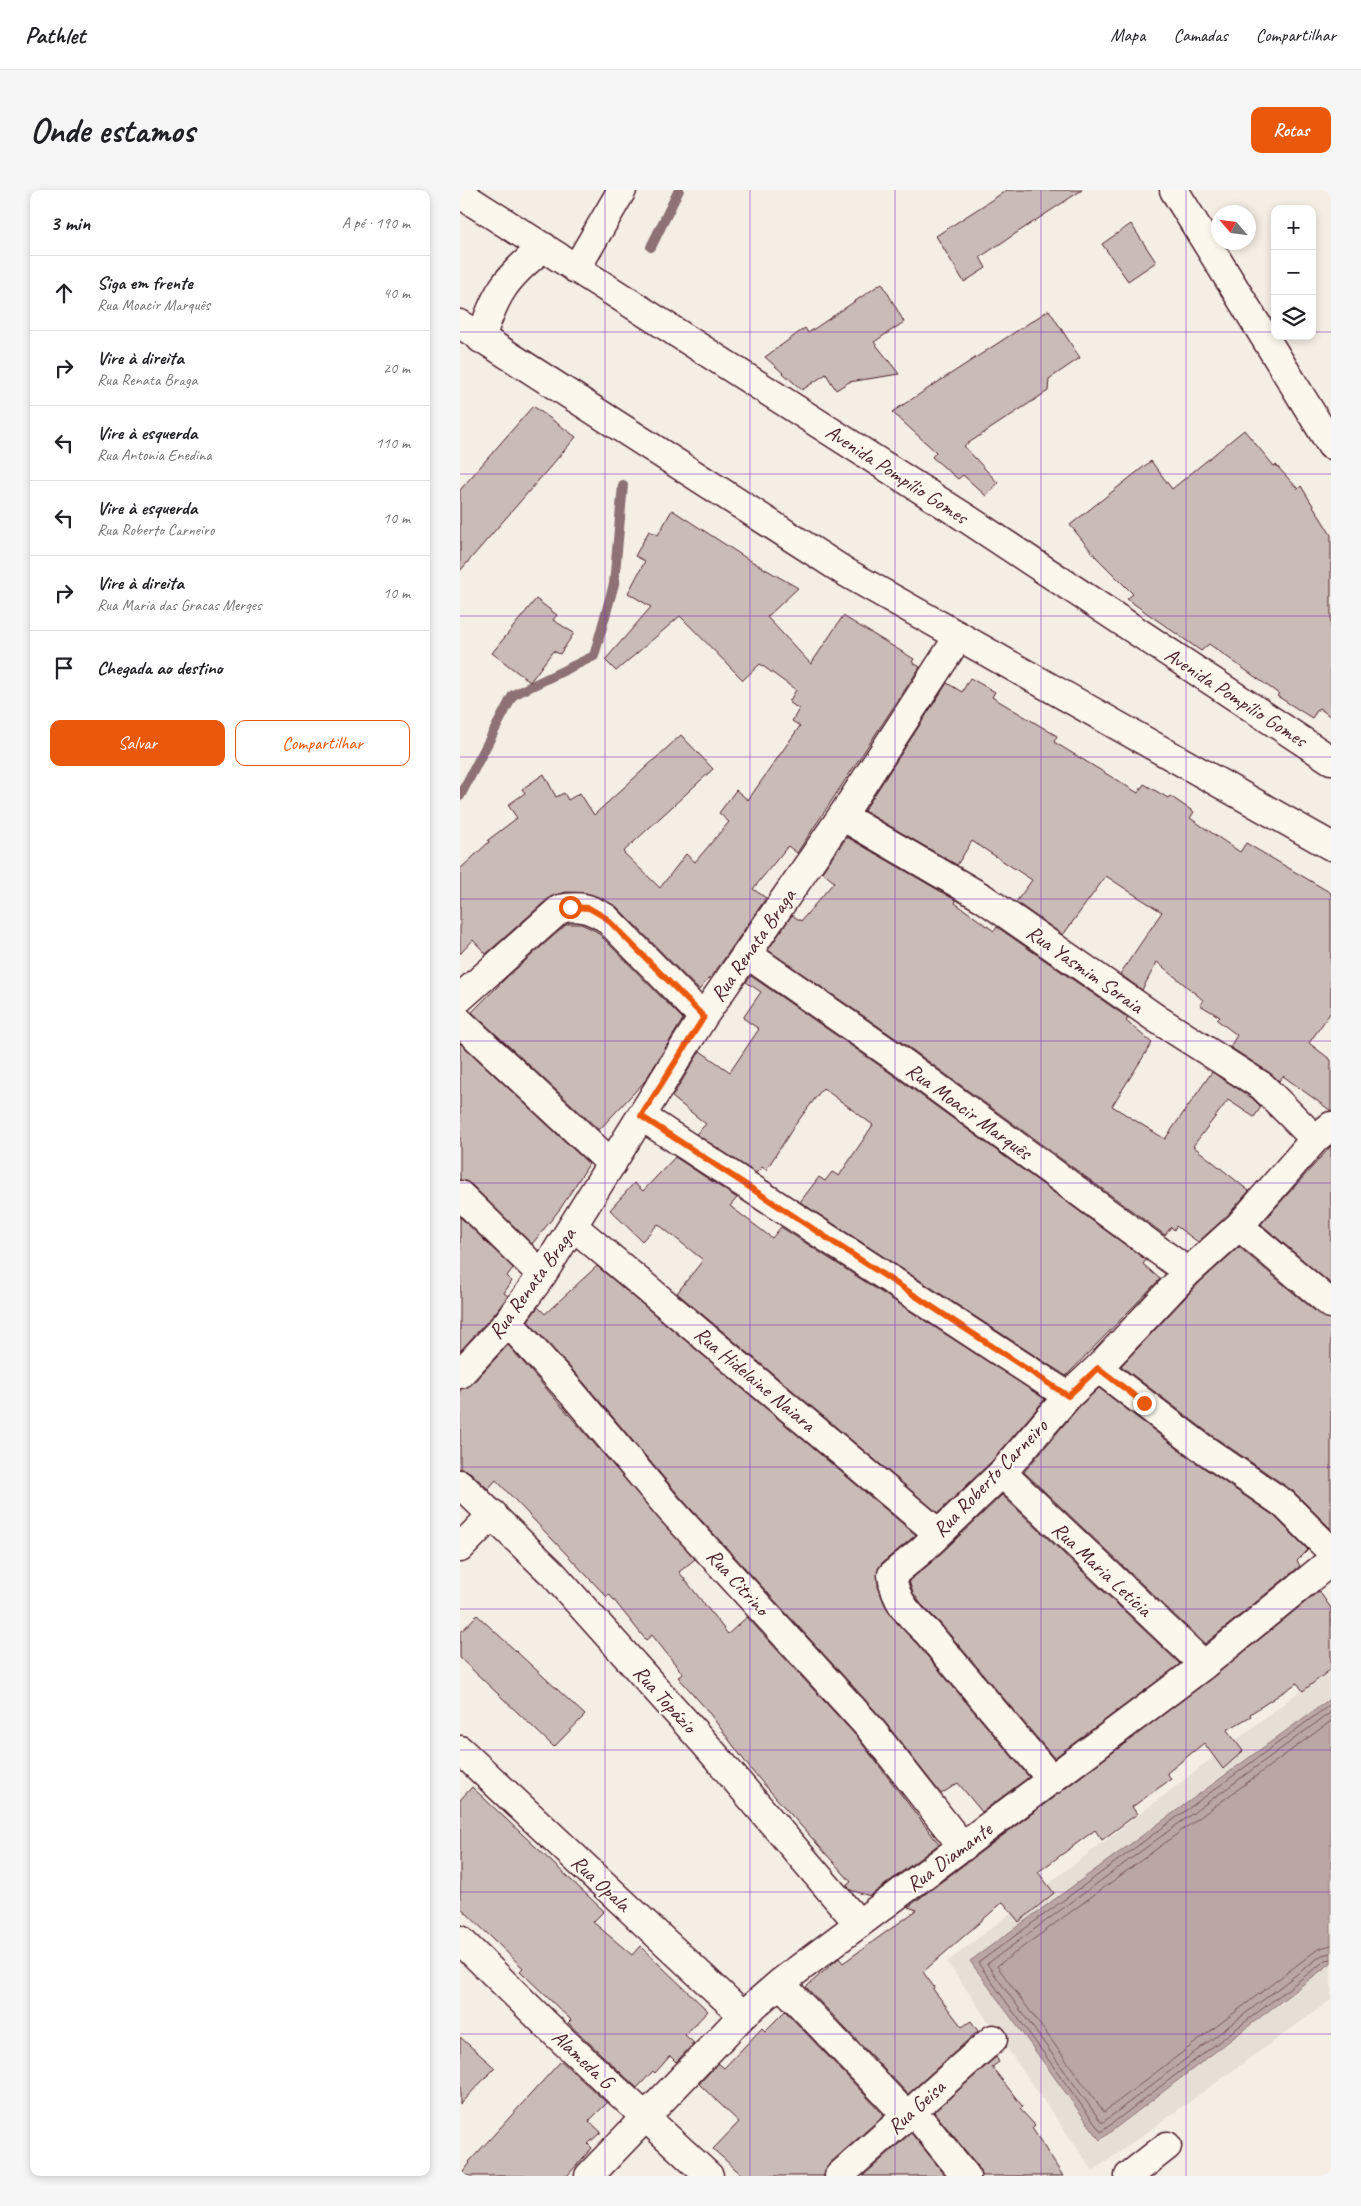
<!DOCTYPE html>
<html lang="pt">
<head>
<meta charset="utf-8">
<style>
  :root { --surface:#fff; --page:#f6f6f6; --text:#202124; --muted:#757577; --line:#e0e0e0; --accent:#ea580c }
  body { margin:0; font-family:Caveat,sans-serif; background:var(--page); color:var(--text) }
  .controls { position:absolute; right:15px; top:15px; display:grid; overflow:hidden; border-radius:10px; box-shadow:0 2px 8px #0003 }
  .controls button { width:45px; height:45px; display:grid; place-items:center; padding:0; border:0; border-bottom:1px solid var(--line); background:var(--surface); color:var(--text); font:25px sans-serif }
  .compass { position:absolute; left:751px; top:15px; width:45px; height:45px; border-radius:50%; background:var(--surface); box-shadow:0 2px 8px #0003; rotate:298deg }
  .stop { position:absolute; width:15px; height:15px; margin:-11px; border:4px solid #ea580c; border-radius:50%; background:#fff }
  .stop.end { background:#ea580c; border-color:#fff; box-shadow:0 1px 5px #0008 }
  .list { margin:0; padding:0; list-style:none }
  h2 { display:flex; justify-content:space-between; align-items:center; height:65px; margin:0; padding:0 20px; font-size:21px }
  h2 small { font-size:16px; font-weight:400; color:var(--muted) }
  .list li { display:grid; grid-template-columns:32px 1fr auto; gap:15px; align-items:center; box-sizing:border-box; height:75px; padding:0 20px; border-top:1px solid var(--line) }
  .list b { display:block; font-size:19px; white-space:nowrap }
  .list p { margin:0; font-size:16px; white-space:nowrap; color:var(--muted) }
  .list em { font-size:16px; font-style:normal; color:var(--muted) }
  .actions { display:flex; gap:10px; padding:15px 20px }
  .actions a { flex:1; padding:11px 0; border:1px solid var(--accent); border-radius:10px; text-align:center; font-size:18px; color:var(--accent) }
  .actions .main { background:var(--accent); color:#fff }
  .icon { flex:none; width:28px; height:28px; fill:none; stroke:currentColor; stroke-width:2; stroke-linecap:round; stroke-linejoin:round }
  .map { position:relative; flex:none; width:871px; height:1986px; overflow:hidden; border-radius:10px }
  header { display:flex; align-items:center; gap:30px; box-sizing:border-box; height:70px; padding:0 25px; background:var(--surface); border-bottom:1px solid var(--line) }
  header strong { font-size:24px }
  nav { display:flex; gap:28px; margin-inline-start:auto; font-size:18px }
  .intro { display:flex; align-items:center; justify-content:space-between; box-sizing:border-box; height:120px; padding:0 30px }
  h1 { margin:0; font-size:35px }
  .button { padding:12px 22px; border-radius:10px; background:var(--accent); color:#fff; font-size:18px; font-weight:700 }
  main { display:flex; gap:30px; padding:0 30px }
  aside { flex:1; background:var(--surface); border-radius:10px; box-shadow:0 2px 8px #0003 }
  .map>svg:first-child { display:block }
  .built { fill:#e7dfd6 }
  .water { fill:#baa7a5; stroke:#8d7174 }
  .lines { fill:none; stroke-linecap:round; stroke-linejoin:round }
  .shore { stroke:#77555c; stroke-width:1 }
  .stream { stroke:#8d7174; stroke-width:10 }
  .building { fill:#cabbb6; stroke:#4a1f2b }
  .minor-casing { stroke:#4a1f2b; stroke-width:31 }
  .major-casing { stroke:#4a1f2b; stroke-width:31 }
  .minor { stroke:#fbf7ec; stroke-width:28 }
  .major { stroke:#fbf7ec; stroke-width:28 }
  .route { stroke:#ea580c; stroke-width:6 }
  .grid { fill:none; stroke:#7b2cbf; stroke-width:1; stroke-opacity:0.55 }
  .labels { text-anchor:middle; dominant-baseline:central; stroke-width:4; stroke-linejoin:round; paint-order:stroke }
  .street-label { font-size:21px; fill:#4a1f2b; stroke:#fbf7ec }
</style>
</head>
<body>
<header>
<strong>Pathlet</strong>
<nav><a>Mapa</a><a>Camadas</a><a>Compartilhar</a></nav>
</header>
<div class="intro"><h1>Onde estamos</h1><a class="button">Rotas</a></div>
<main>
<aside>
<h2>3 min<small>A pé · 190 m</small></h2>
<ul class="list">
<li><svg class="icon" aria-label="ahead" viewBox="0 0 24 24"><path d="M12 20V5M6 11l6-6 6 6"/></svg><div><b>Siga em frente</b><p>Rua Moacir Marquês</p></div><em>40 m</em></li>
<li><svg class="icon" aria-label="right" viewBox="0 0 24 24"><path d="M7 20v-9h11M14 6l5 5-5 5"/></svg><div><b>Vire à direita</b><p>Rua Renata Braga</p></div><em>20 m</em></li>
<li><svg class="icon" aria-label="left" viewBox="0 0 24 24"><path d="M17 20v-9H6M10 6l-5 5 5 5"/></svg><div><b>Vire à esquerda</b><p>Rua Antonia Enedina</p></div><em>110 m</em></li>
<li><svg class="icon" aria-label="left" viewBox="0 0 24 24"><path d="M17 20v-9H6M10 6l-5 5 5 5"/></svg><div><b>Vire à esquerda</b><p>Rua Roberto Carneiro</p></div><em>10 m</em></li>
<li><svg class="icon" aria-label="right" viewBox="0 0 24 24"><path d="M7 20v-9h11M14 6l5 5-5 5"/></svg><div><b>Vire à direita</b><p>Rua Maria das Gracas Merges</p></div><em>10 m</em></li>
<li><svg class="icon" aria-label="arrive" viewBox="0 0 24 24"><path d="M6 21V4h12l-3 4 3 4H6"/></svg><div><b>Chegada ao destino</b></div></li>
</ul>
<div class="actions"><a class="main">Salvar</a><a>Compartilhar</a></div>
</aside>
<div class="map">
<svg width="871" height="1986" viewBox="0 0 871 1986">
  <rect width="100%" height="100%" fill="#f4eee4"/>
  <filter id="ink" filterUnits="userSpaceOnUse"><feTurbulence type="fractalNoise" baseFrequency=".02" numOctaves="2"/><feDisplacementMap in="SourceGraphic" scale="10" xChannelSelector="R" yChannelSelector="G"/><feConvolveMatrix kernelMatrix="1 2 1 2 8 2 1 2 1" color-interpolation-filters="sRGB"/></filter>
  <g filter="url(#ink)">
    <path class="built" d="M871 1477V1810L633 1981 487 1772Z"/>
    <path class="water" d="M871 1508V1773L640 1950 510 1771Z"/>
    <g class="lines">
      <path class="shore" d="M871 1514 518 1773 641 1942 866 1770 871 1769
        M871 1522 527 1774 642 1933 862 1765 871 1763
        M871 1531 537 1776 644 1922 858 1759 871 1755"/>
      <path class="stream" d="M191 57 219 0
        M0 606 53 505 134 466 154 394 163 295"/>
    </g>
    <path class="building" d="M547 0H622L520 67 526 78 504 92 476 46Z
      M671 34 696 72 668 91 642 54Z
      M422 93 444 132 414 152 439 184 389 192 376 200 366 184 342 200 305 167 345 138 348 143Z
      M589 120 620 168 589 189 588 201 504 256 538 293 526 306 503 285 498 289 472 267 476 262 432 222Z
      M73 216 116 247 0 381V300Z
      M784 240 814 276 816 275 838 299 841 296 871 345V527L859 518 852 528 817 506 819 504 749 454 741 461 667 409 673 404 636 367 610 335 691 271 712 299Z
      M212 320 286 368 338 398 307 427 351 474 383 426 454 469 452 472 460 477 337 663 328 656 293 699 306 708 260 775 239 800 157 717 141 708 126 703 106 702 90 707 26 764 13 750 0 764V679L29 652 28 650 57 628 48 615 65 603 62 599 84 584 96 607 104 603 108 610 120 603 134 625 221 545 253 579 163 662 200 698 226 664 235 672 269 632 259 623 276 600 288 610 340 536 332 531 339 519 329 512 336 500 300 474 283 490 220 426 156 481 145 470 191 417 168 403 185 371 175 366 189 341 198 345Z
      M76 409 97 425 93 430 114 443 100 464 93 461 70 492 32 463Z
      M510 488 535 502 532 507 597 546 594 552 678 603 684 594 708 608 710 606 734 622 730 628 780 662 786 653 871 703V822L849 853 871 870V921L823 886 819 891 810 883 770 857 777 845 757 830 760 827 740 815 743 810 697 772 682 800 660 784 702 722 678 707 646 686 603 745 556 712 572 690 512 651 497 675 404 621 487 493 502 502Z
      M387 647 492 708 496 711 495 713 534 741 537 737 668 828 666 831 692 853 652 916 705 949 752 882 792 908 801 917 794 927 768 910 733 956 789 1001 768 1025 738 1052 716 1036 714 1040 711 1037 705 1045 454 861 308 760 332 725 341 731 374 692 362 682Z
      M107 734H121L136 741 223 829 185 891 139 940 12 822 48 786Z
      M291 786 436 887 686 1070 683 1074 700 1089 606 1186 340 1012 359 987 365 991 372 982 379 986 413 935 363 898 335 935 306 980 302 977 296 983 236 944 246 934 212 907 240 861 270 882 299 839 283 828 301 802 286 792Z
      M0 853 129 974 100 1019 72 1054 11 994 0 990Z
      M871 956V1094L801 1034Z
      M215 967 277 1008 270 1016 312 1048 321 1037 585 1209 531 1272 478 1323 217 1103 243 1070 198 1034 182 1051 150 1020 174 993 183 1001Z
      M0 1027 53 1078 47 1086 52 1091 44 1103 48 1106 36 1122 0 1161Z
      M779 1057 861 1126 871 1129V1339L833 1301 750 1244 661 1176 739 1093Z
      M137 1076 456 1345 422 1373 418 1379V1397L426 1417 438 1434 457 1454 569 1587 522 1622 498 1593 481 1604 421 1527 221 1308 125 1194 68 1131 78 1117 85 1124Z
      M48 1155 235 1369 219 1382 268 1444 287 1427 397 1547 479 1654 410 1706 390 1700 387 1695 391 1692 292 1581 247 1520 218 1487 223 1484 192 1445 186 1450 149 1404 147 1407 36 1290 28 1299 10 1282 0 1279V1199L11 1195Z
      M639 1198 731 1269 814 1326 848 1360 837 1371 840 1376 745 1454 564 1282 619 1217Z
      M542 1305 720 1474 594 1568 480 1433 461 1414 453 1403 449 1391 472 1372Z
      M859 1401 871 1418V1479L843 1501 837 1493 790 1524 791 1526 767 1540 783 1561 763 1579 744 1553 707 1583 711 1589 672 1617 677 1624 642 1650 635 1640 578 1682 594 1703 559 1732 543 1712 463 1782 474 1797 473 1799 502 1837 511 1831 518 1841 448 1904 346 1797 379 1768 383 1773 457 1720 448 1717 753 1487Z
      M17 1425 125 1525 94 1557 0 1468V1443Z
      M12 1597 144 1721 133 1732 172 1765 180 1756 248 1821 225 1845 234 1853 216 1872 210 1866 195 1883 193 1881 177 1898 108 1833 111 1830 60 1781 63 1778 0 1717V1610Z
      M325 1821 424 1925 369 1974 364 1986H283L253 1959 279 1932 239 1894 258 1873 264 1878 302 1838 305 1841Z
      M0 1847 35 1878 0 1914Z
      M536 1867 539 1872 532 1877 563 1917 560 1919 575 1935 572 1938 603 1986H521L518 1976 474 1922Z
      M101 1871 147 1913 129 1931 141 1942 128 1954 132 1958 107 1986H0L10 1973 9 1972Z
      M451 1943 486 1986H403Z"/>
    <g class="lines">
      <defs>
        <path id="minor" d="M714 0 871 255
          M116 79 162 0
          M382 626 523 708 697 829 802 896 855 949
          M287 764 445 874 728 1082
          M0 808 100 719C120 715 129 718 146 728L243 827
          M0 832 152 974
          M181 926 608 1206
          M0 1005 82 1085
          M113 1036 478 1343
          M779 1036 871 1114
          M48 1132 113 1204 209 1318 409 1537 503 1657
          M638 1178 741 1257 824 1314 871 1361
          M0 1184 48 1132 82 1085 243 827 382 626 499 446
          M542 1283 744 1475
          M0 1294 93 1384 246 1555 399 1734
          M0 1358 33 1324
          M0 1560 283 1825
          M592 1590 468 1443C449 1425 435 1412 432 1385L461 1361 542 1283 608 1206 638 1178 728 1082 779 1036 855 949 871 936
          M0 1750 98 1846 249 1986
          M320 1793 447 1926
          M453 1921 506 1986
          M129 1986 283 1825 320 1793 744 1475 871 1371
          M379 1986 533 1849
          M669 1986 707 1956"/>
        <path id="major" d="M0 4 509 330 871 570
          M0 134 387 383 871 656
          M21 149C35 103 46 87 84 57"/>
      </defs>
      <use href="#minor" class="minor-casing"/>
      <use href="#major" class="major-casing"/>
      <use href="#minor" class="minor"/>
      <use href="#major" class="major"/>
    </g>
  </g>
  <g class="lines" filter="url(#ink)">
    <path class="route" d="M110 717 129 718 146 728 244 827 181 926 608 1206 638 1178 684 1213"/>
  </g>
  <path class="grid" d="M145 0V1986M290 0V1986M435 0V1986M581 0V1986M726 0V1986M0 142H815M852 142H871M0 284H871M0 426H871M0 567H871M0 709H871M0 851H871M0 993H871M0 1135H871M0 1277H871M0 1419H871M0 1560H871M0 1702H871M0 1844H871"/>
  <g class="labels">
    <g class="street-label">
      <text transform="translate(437 284) rotate(33)">Avenida Pompílio Gomes</text>
      <text transform="translate(776 507) rotate(33)">Avenida Pompílio Gomes</text>
      <text transform="translate(293 755) rotate(-55)">Rua Renata Braga</text>
      <text transform="translate(625 779) rotate(35)">Rua Yasmim Soraia</text>
      <text transform="translate(509 921) rotate(36)">Rua Moacir Marquês</text>
      <text transform="translate(72 1093) rotate(-54)">Rua Renata Braga</text>
      <text transform="translate(295 1189) rotate(40)">Rua Hidelaine Naiara</text>
      <text transform="translate(530 1288) rotate(-46)">Rua Roberto Carneiro</text>
      <text transform="translate(642 1379) rotate(43)">Rua Maria Letícia</text>
      <text transform="translate(278 1392) rotate(48)">Rua Citrino</text>
      <text transform="translate(205 1509) rotate(48)">Rua Topázio</text>
      <text transform="translate(489 1667) rotate(-37)">Rua Diamante</text>
      <text transform="translate(141 1693) rotate(43)">Rua Opala</text>
      <text transform="translate(123 1869) rotate(43)">Alameda G</text>
      <text transform="translate(456 1917) rotate(-42)">Rua Geisa</text>
    </g>
  </g>
</svg>
<div class="controls">
<button>+</button>
<button>−</button>
<button><svg class="icon" aria-label="layers" viewBox="0 0 24 24"><path d="M12 4l9 5-9 5-9-5zM3 14l9 5 9-5"/></svg></button>
</div>
<svg class="compass" viewBox="-18 -18 36 36"><path d="M0-13l5 13h-10z" fill="#e53935"/><path d="M0 13l5-13h-10z" fill="#757577"/></svg>
<div class="stop" style="left:110px;top:717px"></div>
<div class="stop end" style="left:684px;top:1213px"></div>
</div>
</main>
</body>
</html>
